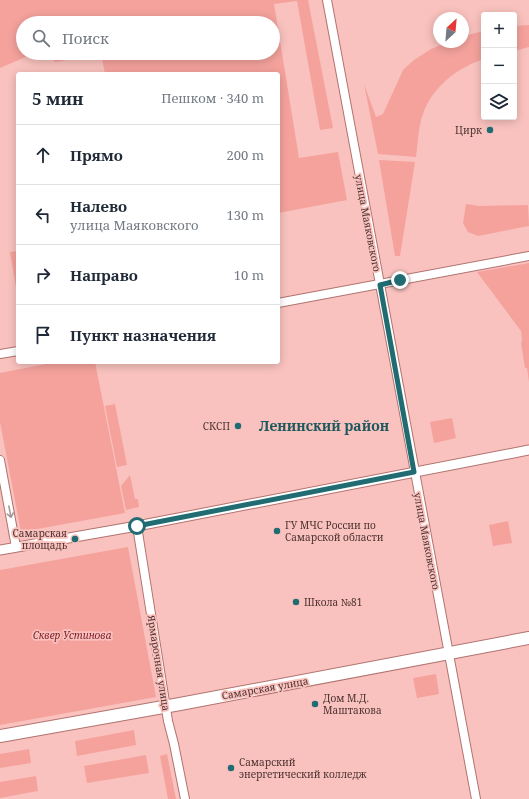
<!DOCTYPE html>
<html lang="ru">
<head>
<meta charset="utf-8">
<style>
  :root { --surface:#fff; --page:#f6f6f7; --text:#1f2937; --muted:#747a83; --line:#e0e1e3 }
  body { margin:0; font-family:"Noto Serif",serif; background:var(--page); color:var(--text) }
  .controls { position:absolute; right:12px; top:12px; display:grid; overflow:hidden; border-radius:4px; box-shadow:0 2px 10px #0003 }
  .controls button { width:36px; height:36px; display:grid; place-items:center; padding:0; border:0; border-bottom:1px solid var(--line); background:var(--surface); color:var(--text); font:20px sans-serif }
  .compass { position:absolute; left:433px; top:12px; width:36px; height:36px; border-radius:50%; background:var(--surface); box-shadow:0 2px 10px #0003; rotate:26deg }
  .stop { position:absolute; width:12px; height:12px; margin:-9px; border:3px solid #216c73; border-radius:50%; background:#fff }
  .stop.end { background:#216c73; border-color:#fff; box-shadow:0 1px 4px #0008 }
  .list { margin:0; padding:0; list-style:none }
  h2 { display:flex; justify-content:space-between; align-items:center; height:52px; margin:0; padding:0 16px; font-size:17px }
  h2 small { font-size:13px; font-weight:400; color:var(--muted) }
  .list li { display:grid; grid-template-columns:26px 1fr auto; gap:12px; align-items:center; box-sizing:border-box; height:60px; padding:0 16px; border-top:1px solid var(--line) }
  .list b { display:block; font-size:15px; white-space:nowrap }
  .list p { margin:0; font-size:13px; white-space:nowrap; color:var(--muted) }
  .list em { font-size:13px; font-style:normal; color:var(--muted) }
  .icon { flex:none; width:22px; height:22px; fill:none; stroke:currentColor; stroke-width:2; stroke-linecap:round; stroke-linejoin:round }
  .map { position:relative; flex:none; width:529px; height:799px; overflow:hidden }
  .search { position:absolute; background:var(--surface); box-shadow:0 2px 10px #0003; left:16px; top:16px; width:264px; height:44px; display:flex; align-items:center; gap:10px; box-sizing:border-box; padding:0 14px; border-radius:22px; color:var(--muted); font-size:15px }
  .panel { position:absolute; background:var(--surface); box-shadow:0 2px 10px #0003; left:16px; top:72px; width:264px; height:292px; border-radius:4px }
  .map>svg:first-child { display:block }
  .green { fill:#f5a29d }
  .lines { fill:none; stroke-linecap:round; stroke-linejoin:round }
  .minor-casing { stroke:#b1736f; stroke-width:10 }
  .tertiary-casing { stroke:#b1736f; stroke-width:11 }
  .primary-casing { stroke:#b1736f; stroke-width:14 }
  .minor { stroke:#fff; stroke-width:8 }
  .tertiary { stroke:#fff; stroke-width:9 }
  .primary { stroke:#fff; stroke-width:12 }
  .oneway { stroke:#a69998 }
  .route { stroke:#216c73; stroke-width:5 }
  .poi-dot { fill:#216c73; stroke:#f9c2be; stroke-width:1.5 }
  .labels { text-anchor:middle; dominant-baseline:central; stroke-width:3.5; stroke-linejoin:round; paint-order:stroke }
  .poi-label { font-size:10px; fill:#4e3331; stroke:#f9c2be; text-anchor:start }
  .street-label { font-size:10px; fill:#4e3331; stroke:#f9c2be }
  .park-label { font-size:10px; font-style:italic; fill:#7c1b21; stroke:#f9c2be }
  .district-label { font-size:14px; font-weight:bold; fill:#1d585d; stroke:#f9c2be }
</style>
</head>
<body>
<div class="map">
<svg width="529" height="799" viewBox="0 0 529 799">
  <rect width="100%" height="100%" fill="#f9c2be"/>
  <path class="green" d="M0 0H308L333 128 320 130 297 1 274 4 299 158 338 152 347 200 278 213V74H105L101 54 55 62 49 53H273V23H23V53H35L0 68Z
    M529 25V47L514 51V26Z
    M484 31V59C457 68 433 86 423 114 418 127 418 143 416 157L378 154 364 84 376 117 383 114 403 70 414 60 431 49 448 42H463V36Z
    M379 160 415 162 400 256H395Z
    M466 204 479 206 528 205 529 226 478 236 468 232 463 223Z
    M18 251V299L10 252Z
    M529 263V382L527 368H525L521 343 522 340 521 331 477 272Z
    M56 362H95L125 513 21 532 0 422V373Z
    M115 404 127 465 117 467 105 406Z
    M452 418 456 438 434 443 430 422Z
    M130 475 135 499H138L139 507 126 510 121 486Z
    M508 521 512 543 493 546 489 525Z
    M128 547 156 697 0 725V570Z
    M436 674 439 694 417 698 413 678Z
    M134 730 136 745 77 756 75 741Z
    M29 749 31 763 0 768V754Z
    M167 754 176 799H168L160 756Z
    M146 755 149 773 87 783 84 766Z
    M36 776 38 791 0 798V782Z"/>
  <g class="lines">
    <defs>
      <path id="minor" d="M327 0 476 799
        M278 303 529 256
        M0 354 18 351
        M0 460 16 547
        M137 526 168 721 174 744 185 799"/>
      <path id="tertiary" d="M0 550 137 526 529 450"/>
      <path id="primary" d="M0 736 180 704 529 638"/>
    </defs>
    <use href="#minor" class="minor-casing"/>
    <use href="#tertiary" class="tertiary-casing"/>
    <use href="#primary" class="primary-casing"/>
    <use href="#minor" class="minor"/>
    <use href="#tertiary" class="tertiary"/>
    <use href="#primary" class="primary"/>
  </g>
  <defs><path id="oneway-shaft" d="M-6 0H5M1.5-3L5.5 0L1.5 3" fill="none" stroke-width="1.6" stroke-linecap="round" stroke-linejoin="round"/></defs>
  <use class="oneway" href="#oneway-shaft" transform="translate(10 512) rotate(79)"/>
  <g class="lines">
    <path class="route" d="M137 526 414 472 380 285 400 280"/>
  </g>
  <g class="poi-dot">
    <circle cx="490" cy="130" r="4"/>
    <circle cx="238" cy="426" r="4"/>
    <circle cx="277" cy="531" r="4"/>
    <circle cx="75" cy="539" r="4"/>
    <circle cx="296" cy="602" r="4"/>
    <circle cx="315" cy="704" r="4"/>
    <circle cx="231" cy="768" r="4"/>
  </g>
  <g class="labels">
    <g class="poi-label">
      <text x="482" y="130" text-anchor="end">Цирк</text>
      <text x="230" y="426" text-anchor="end">СКСП</text>
      <text x="285" y="525">ГУ МЧС России по<tspan x="285" dy="12">Самарской области</tspan></text>
      <text x="67" y="533" text-anchor="end">Самарская<tspan x="67" dy="12">площадь</tspan></text>
      <text x="304" y="602">Школа №81</text>
      <text x="323" y="698">Дом М.Д.<tspan x="323" dy="12">Маштакова</tspan></text>
      <text x="239" y="762">Самарский<tspan x="239" dy="12">энергетический колледж</tspan></text>
    </g>
    <g class="street-label">
      <text transform="translate(368 223) rotate(79)">улица Маяковского</text>
      <text transform="translate(427 541) rotate(79)">улица Маяковского</text>
      <text transform="translate(159 663) rotate(81)">Ярмарочная улица</text>
      <text transform="translate(265 688) rotate(-10)">Самарская улица</text>
    </g>
    <g class="park-label">
      <text x="72" y="635">Сквер Устинова</text>
    </g>
    <g class="district-label">
      <text x="324" y="425">Ленинский район</text>
    </g>
  </g>
</svg>
<div class="controls">
<button>+</button>
<button>−</button>
<button><svg class="icon" aria-label="layers" viewBox="0 0 24 24"><path d="M12 4l9 5-9 5-9-5zM3 14l9 5 9-5"/></svg></button>
</div>
<svg class="compass" viewBox="-18 -18 36 36"><path d="M0-13l5 13h-10z" fill="#e53935"/><path d="M0 13l5-13h-10z" fill="#747a83"/></svg>
<div class="stop" style="left:137px;top:526px"></div>
<div class="stop end" style="left:400px;top:280px"></div>
<div class="search"><svg class="icon" aria-label="search" viewBox="0 0 24 24"><circle cx="10" cy="10" r="6"/><path d="M15 15l6 6"/></svg>Поиск</div>
<section class="panel">
<h2>5 мин<small>Пешком · 340 m</small></h2>
<ul class="list">
<li><svg class="icon" aria-label="ahead" viewBox="0 0 24 24"><path d="M12 20V5M6 11l6-6 6 6"/></svg><div><b>Прямо</b></div><em>200 m</em></li>
<li><svg class="icon" aria-label="left" viewBox="0 0 24 24"><path d="M17 20v-9H6M10 6l-5 5 5 5"/></svg><div><b>Налево</b><p>улица Маяковского</p></div><em>130 m</em></li>
<li><svg class="icon" aria-label="right" viewBox="0 0 24 24"><path d="M7 20v-9h11M14 6l5 5-5 5"/></svg><div><b>Направо</b></div><em>10 m</em></li>
<li><svg class="icon" aria-label="arrive" viewBox="0 0 24 24"><path d="M6 21V4h12l-3 4 3 4H6"/></svg><div><b>Пункт назначения</b></div></li>
</ul>
</section>
</div>
</body>
</html>
